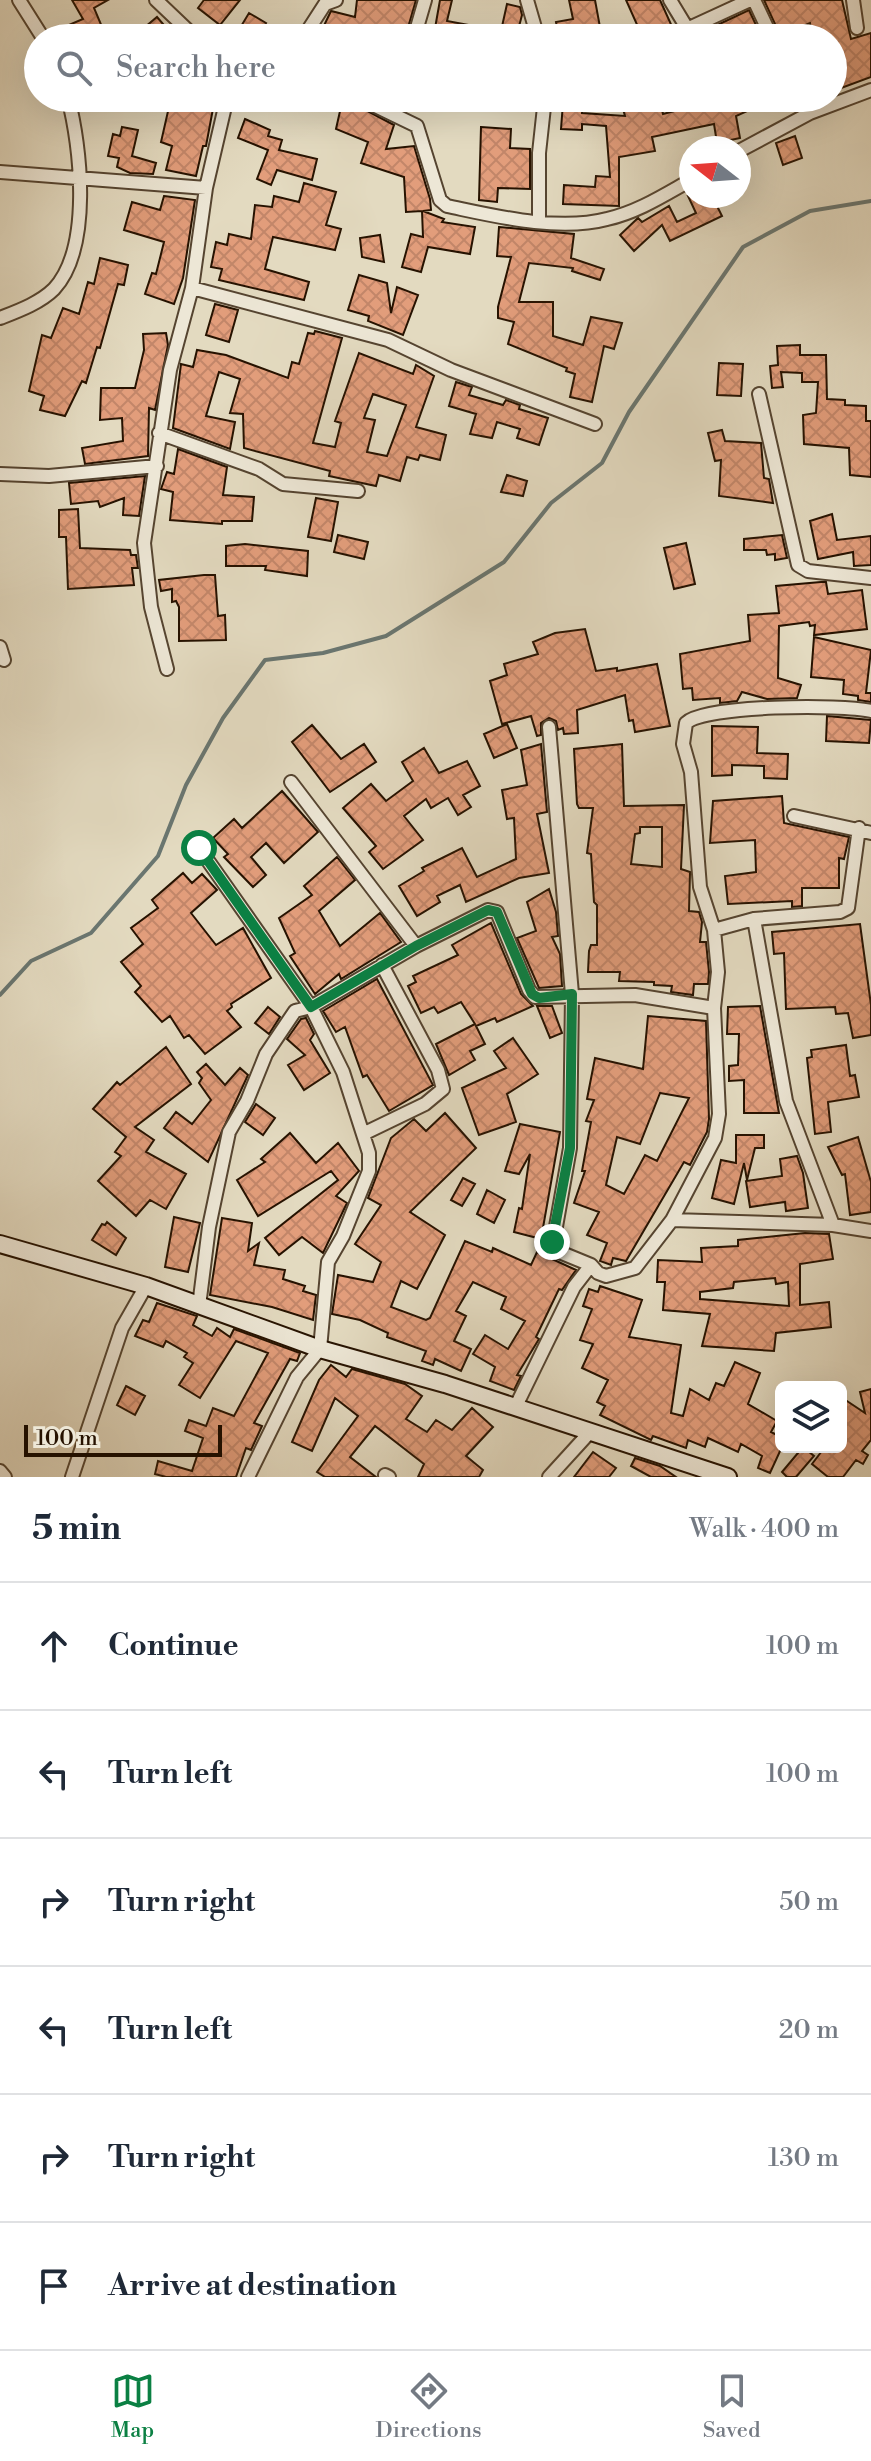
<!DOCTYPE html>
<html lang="en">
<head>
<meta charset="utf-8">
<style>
  :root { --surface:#fff; --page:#f6f6f7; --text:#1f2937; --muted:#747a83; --line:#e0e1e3; --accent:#0b8043 }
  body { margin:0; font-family:"Libre Bodoni",serif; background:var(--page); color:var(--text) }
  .controls { position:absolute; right:24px; bottom:24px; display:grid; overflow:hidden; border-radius:12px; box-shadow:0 8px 32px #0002 }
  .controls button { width:72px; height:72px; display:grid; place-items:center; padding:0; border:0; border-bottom:2px solid var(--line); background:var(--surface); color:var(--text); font:40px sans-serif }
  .compass { position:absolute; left:679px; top:136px; width:72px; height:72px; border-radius:50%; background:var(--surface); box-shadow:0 8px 32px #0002; rotate:287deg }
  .scale { position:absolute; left:24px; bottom:20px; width:198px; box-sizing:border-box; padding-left:8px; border:4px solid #261200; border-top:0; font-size:22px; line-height:28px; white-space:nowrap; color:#261200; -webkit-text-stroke:6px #ede7d6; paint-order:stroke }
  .stop { position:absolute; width:24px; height:24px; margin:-18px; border:6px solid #0b8043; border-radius:50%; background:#fff }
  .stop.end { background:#0b8043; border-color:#fff; box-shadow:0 2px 8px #0008 }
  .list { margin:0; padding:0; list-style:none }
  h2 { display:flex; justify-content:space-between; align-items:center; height:104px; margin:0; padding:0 32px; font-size:34px }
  h2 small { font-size:26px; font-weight:400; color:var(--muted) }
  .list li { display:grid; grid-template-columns:52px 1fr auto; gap:24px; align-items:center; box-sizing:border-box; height:128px; padding:0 32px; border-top:2px solid var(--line) }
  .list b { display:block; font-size:30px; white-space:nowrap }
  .list em { font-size:26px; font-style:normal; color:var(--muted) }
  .icon { flex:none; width:44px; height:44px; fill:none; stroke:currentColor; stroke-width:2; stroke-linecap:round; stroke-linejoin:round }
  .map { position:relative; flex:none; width:871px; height:1477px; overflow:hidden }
  .search { position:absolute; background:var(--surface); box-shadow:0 8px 32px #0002; left:24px; right:24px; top:24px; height:88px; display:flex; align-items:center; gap:20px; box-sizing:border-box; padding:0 28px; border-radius:44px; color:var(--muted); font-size:30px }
  .sheet { height:872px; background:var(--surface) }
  nav { display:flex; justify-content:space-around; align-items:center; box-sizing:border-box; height:112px; border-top:2px solid var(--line); background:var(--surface); font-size:22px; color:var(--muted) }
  nav a { display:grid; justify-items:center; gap:4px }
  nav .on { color:var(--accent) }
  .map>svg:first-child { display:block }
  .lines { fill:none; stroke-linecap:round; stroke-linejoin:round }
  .stream { stroke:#6a7670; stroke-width:4 }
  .building { fill:url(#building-cross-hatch); stroke:#261200; stroke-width:2; fill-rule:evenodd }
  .street-casing { stroke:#554430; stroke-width:16 }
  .secondary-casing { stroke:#261200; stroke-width:20 }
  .street { stroke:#ede7d6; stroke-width:12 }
  .secondary { stroke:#ede7d6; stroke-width:16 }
  .route { stroke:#0b8043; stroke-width:10 }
</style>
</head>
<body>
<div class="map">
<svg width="871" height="1477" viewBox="0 0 871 1477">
  <defs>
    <pattern id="building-cross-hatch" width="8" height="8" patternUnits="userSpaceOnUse" patternTransform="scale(2)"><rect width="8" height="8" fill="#e29d7b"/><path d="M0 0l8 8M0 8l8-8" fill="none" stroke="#c28669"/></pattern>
  </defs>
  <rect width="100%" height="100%" fill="#e3dac0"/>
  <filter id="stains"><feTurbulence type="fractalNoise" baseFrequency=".0025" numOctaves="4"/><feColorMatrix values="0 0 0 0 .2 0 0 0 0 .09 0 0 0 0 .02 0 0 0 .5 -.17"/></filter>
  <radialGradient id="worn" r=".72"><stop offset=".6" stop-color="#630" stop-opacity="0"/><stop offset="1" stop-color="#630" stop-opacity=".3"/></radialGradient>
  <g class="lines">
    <path class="stream" d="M0 995 31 961 91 933 158 856 186 785 223 718 265 660 323 653 386 636 504 562 551 503 602 463 629 412 743 247 810 211 871 201"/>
  </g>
  <path class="building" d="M72 0H108L94 8 105 34 96 38H60L57 30 83 19Z
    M204 0H240L220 25 198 8Z
    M357 0H416L405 38H318L331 11 355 17Z
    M440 0H452L447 21 501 31 507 4 520 7 522 15 516 38H423L425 32 434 34Z
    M569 0H595L602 38H559L556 22 573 19Z
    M626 0H660L674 31 658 38H643Z
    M764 0H842L851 39 871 33V77L833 91V38H813L810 23 780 35Z
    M749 10 762 38H702L715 31 713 27Z
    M249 13 266 23 257 38H234Z
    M157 17 175 38H132Z
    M171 98H215L206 146H203L196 176 166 170 172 146 161 142Z
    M343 98 394 125 386 149 414 146 430 199 431 210 423 211 444 219 442 222 475 227 470 254 428 247 421 272 402 267 411 234 423 237 422 211 406 212 404 177 361 163 368 142 336 129Z
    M620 98H659L663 114 686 108 682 98H776L736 116 740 138 717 143 714 124 652 137 655 151 619 157V206L563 204 564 185 595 187 596 176 610 177 606 126 582 124V130L561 129 563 103 583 104 582 113 625 116Z
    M245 119 270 130 268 136 282 140 279 150 317 159 312 180 277 170 271 185 257 179 268 150 238 138Z
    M122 127 138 130 132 156 156 163 153 174 130 173 117 167 119 158 108 156 113 134 120 136Z
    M481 127 511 129 510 148 530 149V189L498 188 497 202 479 200Z
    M795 136 802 158 783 165 776 143Z
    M304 183 336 192 326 225 341 229 335 250 273 237 265 269 309 282 304 300 219 280 222 269 211 267 216 242 227 245 229 234 251 239 255 205 272 207 274 196 299 202Z
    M164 196 195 200 183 278 174 304 145 294 152 273 156 274 164 242 124 230 132 202 160 210Z
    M688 196H730L717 206 722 216 670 241 662 225 634 251 620 235 638 218 642 222 669 206 677 222 696 213Z
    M499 227 574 234 571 258 604 269 600 280 572 271 573 268 529 263 519 302H553V336L583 345 591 317 622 323 614 349 604 346 592 402 570 397 575 374 566 371 567 368 508 344 514 322 498 318V307L511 257 497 256Z
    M380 235 384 262 362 257 360 238Z
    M100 258 128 265 124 285 118 284 100 348 97 347 86 383 82 381 65 416 40 410 44 396 29 391 42 335 51 338 63 308 79 314 88 282 94 284Z
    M359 275 387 283 391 313 397 287 418 295 403 335 368 321 369 316 348 310Z
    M215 304 238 310 229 342 206 335Z
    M315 331 342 338 313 443 335 447 341 423 335 421 359 353 413 374 416 365 434 376 416 427 446 435 440 460 420 455 418 460 407 457 400 481 379 475 376 486 329 476 330 471 244 448 243 414 230 413 240 379 219 372 206 416 235 422 230 449 173 428 181 364 193 367 197 350 226 355 288 378 292 362 299 364 308 333 314 334ZM373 394 406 405 387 456 367 452 375 420 364 418Z
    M166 333 168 345 155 410 149 408 148 456 85 464 82 448 123 441 122 418 100 420 101 388H135L144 350 143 334Z
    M800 345V355H826L827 399 845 400V405L866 406V421H871V477L850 475 849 448 804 444 803 415 816 413 818 382H802V373L781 372 783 387 772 388 770 366 778 365 777 346Z
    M719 363 743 364 741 396 717 395Z
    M456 382 472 387 469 395 503 405 506 400 520 405 519 409 548 418 539 445 517 438 520 429 497 422 492 438 470 434 476 414 449 406Z
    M722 430 725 441 761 443 764 478 769 479 773 503 719 496 721 460 715 461 708 433Z
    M178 449 227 467 223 495 254 497 252 521H222V524L170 520 173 492 161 489 167 472 174 474Z
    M507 475 527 481 523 496 501 492Z
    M145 476 139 516 123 515 124 498 100 507 98 501 71 504 69 483Z
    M316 498 338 502 331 541 308 537Z
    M78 509 80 548 130 550 131 555H136L138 568H132L134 585 68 589 66 537H59V510Z
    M832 514 837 540 871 536V565L854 566 853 552 818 559 810 521Z
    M338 535 368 542 364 559 334 552Z
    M782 535 787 558 775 560V554L767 555 766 550H744V539Z
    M686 543 695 584 674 589 664 548Z
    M245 544 308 551 307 576 265 570 266 566H226V546Z
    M204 575H215L218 616 225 615 226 640 179 641V607L176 601 172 602V589L161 591 159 580Z
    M821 582H826L828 594 862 590 867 629 814 635 815 625 810 626 809 622 779 626 778 678 801 685 797 698 767 699 742 692 737 701 720 703V698L693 700 692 688 683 689 680 654 750 641 748 615 779 613 776 586Z
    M585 629 596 671 617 668V671L657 664 670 726 635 732 633 720 629 721 625 695 577 710 578 733 564 734 563 728 558 730 556 721 549 718 541 723V735L537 736 531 716 502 724 490 681 507 675 504 664 538 654 533 642 555 633Z
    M814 637 871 650 866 693H871V702L858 700V696L843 694 844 680 811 677Z
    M827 716 871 720 869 743 826 741Z
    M507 724 517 748 494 758 484 734Z
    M312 725 341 759 364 744 376 762 330 792 292 742Z
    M712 726 758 727 757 753 788 754 787 779 764 778V766L732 765V775L712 776Z
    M541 744 547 812 537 814 549 873 519 878 466 902 460 885 437 896 440 902 417 916 399 886 424 871 422 868 462 848 477 877 516 859 514 818 507 819 502 790 527 785 521 750Z
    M622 744 624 806 684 805 681 869 690 872 689 911 699 912 702 922 700 942H706L709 972 708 984H694L693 995 671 992 672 986 654 985V982L619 981 620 972H588L589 951 591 945H597V905L594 902 591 854 587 853 593 808H579L577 804 574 749ZM640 827H662V867L631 864 635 834 640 833Z
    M424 748 439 773 467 761 480 786 463 795 471 807 458 815 448 798 431 808 426 799 404 816 423 840 383 869 369 852 376 846 343 808 371 784 386 801 413 781 402 762Z
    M282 791 318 832 284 863 266 843 251 857 266 875 253 887 224 857 228 854 213 838 234 819 242 828Z
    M782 796 784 823 849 837 844 859 839 858V888H802V906L792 907V901L728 904 725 876 756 872 755 840 710 843 713 801Z
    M337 857 355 880 319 911 340 946 380 913 401 942 341 979 339 974 315 994 290 956 295 953 279 918 312 895 304 886Z
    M183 873 192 883 202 874 217 890 191 913 216 945 243 928 271 978 231 1004 232 1007 227 1011 241 1027 205 1054 189 1035 184 1038 170 1016 162 1022 135 992 141 986 121 962 143 944 131 928 158 908 152 900Z
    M549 889 556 912 558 936 552 937 560 954 562 986 539 988 517 938 536 931 527 902Z
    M491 923 521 994 533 1006 497 1022 495 1018 476 1026 485 1044 470 1051 475 1060 449 1075 436 1044 475 1024 461 1002 438 1013 434 1007 421 1013 408 986 416 982 413 976 458 955 452 945Z
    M860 924 871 1005V1035L853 1038 848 1013 836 1014 835 1007 786 1009 784 953 774 954 772 932Z
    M377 979 433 1085 389 1111 367 1075 363 1077 345 1027 336 1032 323 1011Z
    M537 1006H552L562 1033 550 1038Z
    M760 1006 779 1113H744V1080L729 1081V1066L738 1065 739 1034H727L728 1007Z
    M268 1007 280 1017 269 1034 255 1023Z
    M648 1016 706 1021 709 1119 707 1132 690 1165 684 1162 626 1261 613 1258 611 1265 600 1261 607 1243 587 1235 599 1212 574 1203 585 1171H582L591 1122 586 1121 594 1100 587 1099 595 1058 643 1069ZM660 1093 689 1098 657 1161 645 1155 624 1194 606 1185 617 1137 640 1144Z
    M306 1018 314 1034 310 1040 330 1073 304 1090 288 1065 305 1055 287 1039 301 1019Z
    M513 1038 538 1074 507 1094 516 1122 479 1135 462 1088 506 1068 494 1051Z
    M846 1045 850 1076 855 1075 859 1097 828 1102 831 1132 815 1134 807 1058 812 1057 811 1050Z
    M166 1047 191 1084 135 1127 154 1140 146 1152 186 1174 166 1209 150 1200 136 1216 98 1181 121 1156 115 1152 126 1137 93 1109 117 1082 120 1085Z
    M206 1064 225 1085 240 1068 248 1075 208 1162 164 1128 176 1112 192 1124 211 1100 199 1083 202 1078 197 1072Z
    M256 1104 275 1118 263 1135 245 1122Z
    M445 1113 476 1148 410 1212 445 1235 417 1289 401 1281 391 1307 426 1320 430 1318 465 1241 492 1252 493 1248 531 1265 537 1252 576 1270 562 1290 559 1289 536 1337 539 1339 517 1375 521 1376 514 1390 490 1381 495 1367 473 1354 485 1335 508 1349 525 1321 501 1309 506 1297 473 1282 456 1311 466 1316 454 1341 471 1349 461 1371 435 1359 433 1365 422 1361 426 1351 387 1337 388 1333 360 1320 332 1314 338 1275 373 1282 381 1262 355 1244 381 1205 368 1198 391 1138 414 1119 426 1131Z
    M520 1124 560 1132 541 1239 514 1232 519 1208 522 1209 530 1154 519 1174 505 1171Z
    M290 1133 316 1163 338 1143 359 1171 336 1196 347 1203 323 1253 302 1237 279 1255 265 1238 338 1180 331 1171 258 1216 237 1180 265 1162 261 1159Z
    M736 1135H764V1148H755L747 1180 744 1163 734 1204 712 1198 721 1160 736 1163Z
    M858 1137 871 1182V1212L850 1215 845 1174 842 1175 828 1147Z
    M797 1156 803 1173 808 1208 786 1211 785 1202 750 1207 746 1181 782 1176 780 1159Z
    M463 1178 475 1184 462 1206 451 1200Z
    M487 1190 505 1200 494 1223 477 1214Z
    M174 1217 200 1223 188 1272 165 1267Z
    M222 1218 252 1223 248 1251 259 1243 254 1265 285 1270 283 1279 305 1286 303 1291 316 1295 313 1320 272 1307 210 1295Z
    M107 1222 126 1238 116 1255 92 1240 102 1224 105 1225Z
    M805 1233 829 1234 833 1259 800 1264V1305L829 1302 831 1327 776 1333 774 1351 702 1346 710 1314 663 1310 665 1282H657L658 1260 702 1262 701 1248 738 1246V1240ZM775 1278 776 1284 788 1282 789 1306 700 1299V1292L733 1288 734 1282Z
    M600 1286 642 1300 629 1337 681 1345 671 1413 683 1416 690 1389 709 1400 716 1383 724 1386 735 1362 760 1373 748 1404 777 1421 771 1432 781 1437V1449L770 1473 758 1468 762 1456 741 1444 738 1452 708 1438 705 1447 688 1440 686 1448 653 1436 651 1440 600 1415 605 1406 597 1402 608 1380 582 1368 593 1344 580 1340 592 1309 583 1306 589 1289 598 1292Z
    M157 1303 197 1316 193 1325 212 1336 217 1328 230 1337 234 1329 300 1353 297 1361 290 1359 254 1423 262 1426 251 1450 246 1448 236 1477H166L155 1474 158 1461 192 1471 203 1438 185 1431 189 1420 206 1426 213 1408 234 1416 268 1353 236 1341 200 1398 179 1385 193 1363 184 1357 187 1353 166 1341 163 1347 135 1336 143 1320 149 1322Z
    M331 1365 346 1377 352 1369 405 1384 422 1396 406 1419 427 1432 436 1420 452 1430 472 1408 493 1427 466 1456 483 1470 479 1477H418L424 1464 375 1426 350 1457 376 1477H325L317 1472 358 1416 335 1398 312 1451 292 1442 319 1380Z
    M126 1386 145 1396 135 1415 117 1405Z
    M871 1389V1440L862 1451 868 1455 863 1464 856 1460 843 1477H828L812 1464 825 1447H841V1397L865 1413 860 1392Z
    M803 1447 814 1456 796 1477H787L782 1472Z
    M593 1452 616 1468 609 1477H574Z
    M635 1458 660 1466 676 1477H651L631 1466Z"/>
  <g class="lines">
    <defs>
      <path id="street" d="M19 0 43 38
        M156 0 196 38
        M527 0 538 38
        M670 0 693 38
        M754 0 772 38
        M853 0 857 28
        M687 29 750 0
        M303 38 325 4 336 0
        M414 38 425 0
        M359 98 417 126 440 200 447 206C495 216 558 232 607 219 638 212 664 195 691 180
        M739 151 810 113 871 90
        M0 172 206 188
        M539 221V153L545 98
        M192 288 388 340 451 370 595 424
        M0 318C18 311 40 303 54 289 92 248 81 147 68 98
        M759 394 798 565 808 571 871 578
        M159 433 259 469 283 484 358 491
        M0 474 49 476 157 466
        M0 647 4 660
        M167 669 151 607 144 543 170 370 192 288 206 188 227 98
        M549 727 572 994 570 1148 552 1249 591 1265 598 1273 606 1276 635 1268 672 1220 715 1138 719 1114 714 1008 718 972 714 930 700 887 691 772 683 744 686 723C705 705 842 704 871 711
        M291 782 416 946
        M794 816 871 833
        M199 848 311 1007 343 1072 369 1153V1171L343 1236 328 1262 320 1349 297 1377 248 1477
        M754 919 786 1101 833 1225
        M714 930 754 919 840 912 848 908 859 828
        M365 1133 425 1104 443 1089 438 1070 382 965
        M672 1220 833 1225 871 1231
        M199 1306 209 1227 229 1132 247 1101 266 1054 295 1011 311 1007 416 946 488 910 497 912 529 990 535 997 635 995 714 1008
        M515 1408 574 1287 591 1265
        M0 1471 5 1477
        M385 1475 389 1477
        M72 1477 122 1328 146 1286
        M549 1477 590 1432"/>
      <path id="secondary" d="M0 1244 146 1286 320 1349 445 1384 728 1477"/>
    </defs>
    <use href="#street" class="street-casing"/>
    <use href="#secondary" class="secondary-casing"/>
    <use href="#street" class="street"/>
    <use href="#secondary" class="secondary"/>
  </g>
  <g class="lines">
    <path class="route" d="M199 848 311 1007 416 946 488 910 497 912 532 994 539 998 572 994 570 1148 552 1242"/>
  </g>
  <rect width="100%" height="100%" filter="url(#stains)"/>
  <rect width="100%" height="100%" fill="url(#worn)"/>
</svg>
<div class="controls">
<button><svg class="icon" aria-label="layers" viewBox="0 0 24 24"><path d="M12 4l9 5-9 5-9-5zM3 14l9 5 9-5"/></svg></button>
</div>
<svg class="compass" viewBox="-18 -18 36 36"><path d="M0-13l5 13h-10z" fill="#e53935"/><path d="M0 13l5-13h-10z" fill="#747a83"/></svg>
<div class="scale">100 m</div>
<div class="stop" style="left:199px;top:848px"></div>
<div class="stop end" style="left:552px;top:1242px"></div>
<div class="search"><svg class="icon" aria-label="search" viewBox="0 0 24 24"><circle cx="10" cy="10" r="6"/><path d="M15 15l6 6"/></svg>Search here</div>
</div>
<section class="sheet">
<h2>5 min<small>Walk · 400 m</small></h2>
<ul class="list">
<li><svg class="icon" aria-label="ahead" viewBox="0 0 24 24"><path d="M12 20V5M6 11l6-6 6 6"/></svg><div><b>Continue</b></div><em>100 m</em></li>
<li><svg class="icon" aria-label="left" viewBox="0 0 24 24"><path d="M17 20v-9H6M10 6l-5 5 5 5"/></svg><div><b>Turn left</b></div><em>100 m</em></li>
<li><svg class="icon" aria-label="right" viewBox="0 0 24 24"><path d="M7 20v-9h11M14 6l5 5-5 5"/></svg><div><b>Turn right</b></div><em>50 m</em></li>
<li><svg class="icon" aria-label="left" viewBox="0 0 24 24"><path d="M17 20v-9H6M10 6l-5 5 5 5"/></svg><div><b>Turn left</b></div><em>20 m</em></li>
<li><svg class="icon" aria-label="right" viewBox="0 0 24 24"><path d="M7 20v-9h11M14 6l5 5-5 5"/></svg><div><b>Turn right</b></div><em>130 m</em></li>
<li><svg class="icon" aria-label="arrive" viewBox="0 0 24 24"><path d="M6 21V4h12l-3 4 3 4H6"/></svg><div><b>Arrive at destination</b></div></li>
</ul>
</section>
<nav>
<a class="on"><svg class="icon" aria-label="map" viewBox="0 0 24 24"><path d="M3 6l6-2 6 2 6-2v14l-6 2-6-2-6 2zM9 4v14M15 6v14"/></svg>Map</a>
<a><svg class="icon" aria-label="directions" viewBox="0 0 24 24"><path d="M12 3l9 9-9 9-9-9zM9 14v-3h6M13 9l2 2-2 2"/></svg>Directions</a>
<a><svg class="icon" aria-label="saved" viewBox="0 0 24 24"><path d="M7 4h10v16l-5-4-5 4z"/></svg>Saved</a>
</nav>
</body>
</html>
